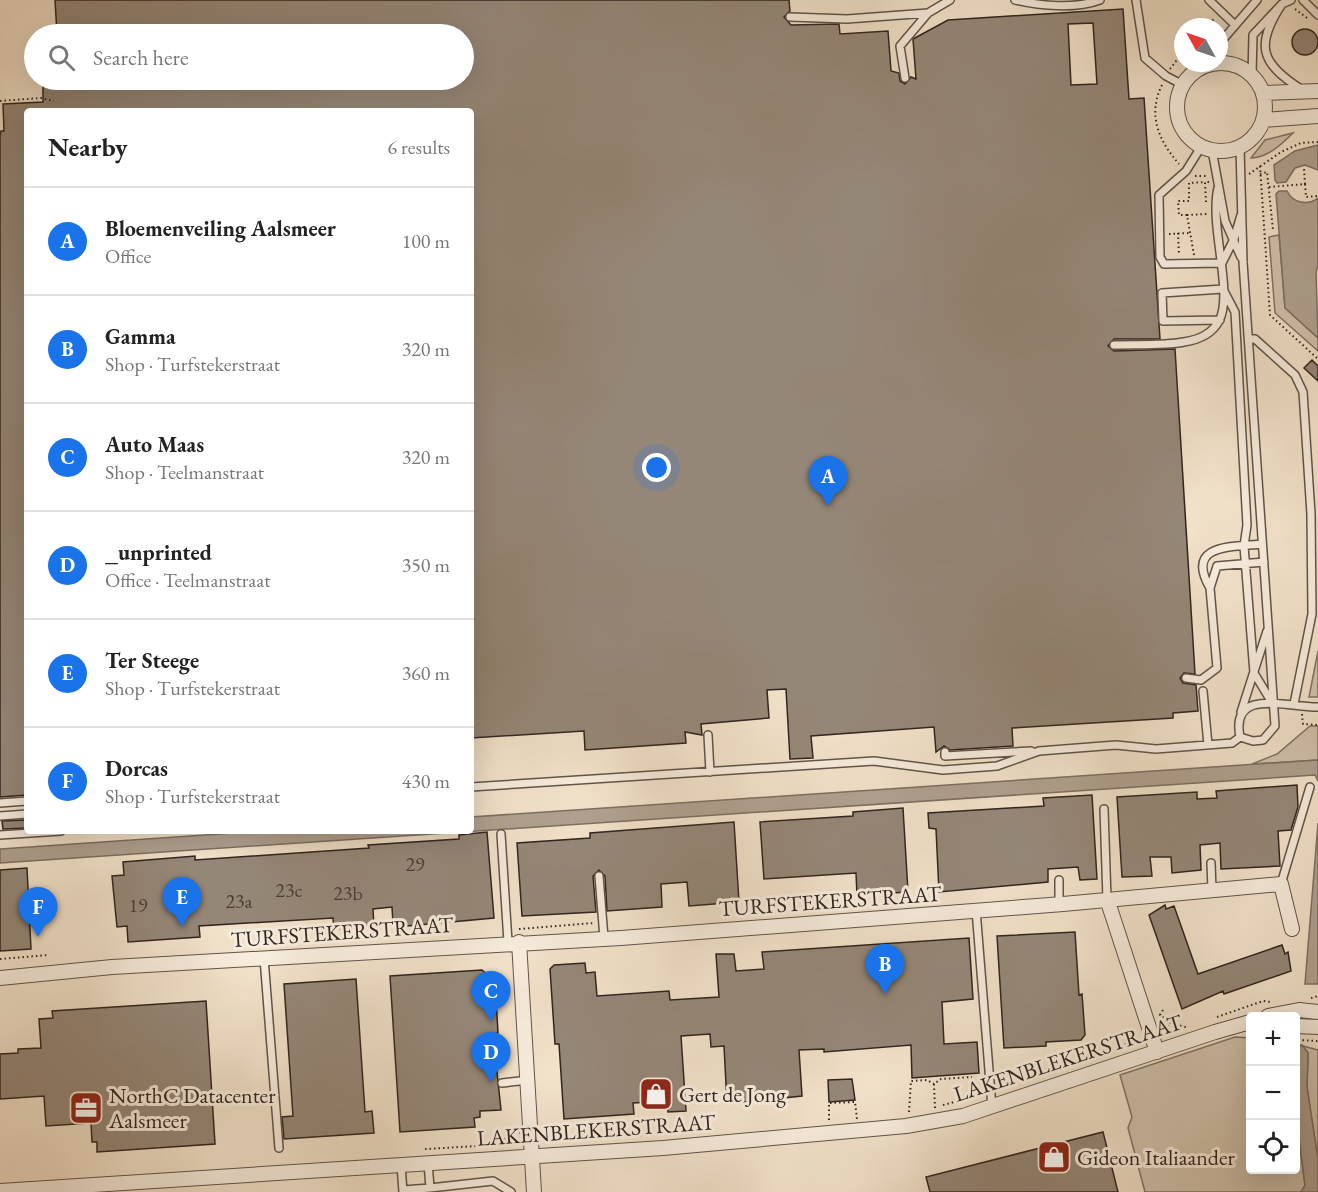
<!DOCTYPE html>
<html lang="en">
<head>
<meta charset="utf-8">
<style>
  :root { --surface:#fff; --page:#f2f2f2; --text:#222; --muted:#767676; --line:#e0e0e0; --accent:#1a73e8 }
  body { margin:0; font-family:"EB Garamond",serif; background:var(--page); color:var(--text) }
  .controls { position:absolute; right:18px; bottom:18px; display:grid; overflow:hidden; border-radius:6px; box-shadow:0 6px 24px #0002 }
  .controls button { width:54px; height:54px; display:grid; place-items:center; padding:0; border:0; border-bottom:2px solid var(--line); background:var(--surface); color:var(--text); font:30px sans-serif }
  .compass { position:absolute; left:1174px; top:18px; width:54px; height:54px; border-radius:50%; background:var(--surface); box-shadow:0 6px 24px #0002; rotate:310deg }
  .you { position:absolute; left:657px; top:468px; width:21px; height:21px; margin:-15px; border:4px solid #fff; border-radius:50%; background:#1a73e8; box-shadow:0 0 0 9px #1a73e833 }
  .badge { display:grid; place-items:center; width:39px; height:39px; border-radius:50%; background:var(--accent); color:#fff; font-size:20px; font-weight:700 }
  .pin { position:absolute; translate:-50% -50px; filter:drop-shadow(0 2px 3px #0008) }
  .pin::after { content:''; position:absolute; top:32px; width:21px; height:18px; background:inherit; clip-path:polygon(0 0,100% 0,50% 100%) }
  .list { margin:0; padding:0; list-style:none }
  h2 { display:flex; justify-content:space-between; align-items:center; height:78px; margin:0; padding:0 24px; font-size:26px }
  h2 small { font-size:20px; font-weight:400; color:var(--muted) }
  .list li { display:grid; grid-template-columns:39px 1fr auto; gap:18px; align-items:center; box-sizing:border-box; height:108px; padding:0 24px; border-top:2px solid var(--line) }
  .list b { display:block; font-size:22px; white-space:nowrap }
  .list p { margin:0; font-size:20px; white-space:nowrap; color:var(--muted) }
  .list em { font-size:20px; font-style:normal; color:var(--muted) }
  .icon { flex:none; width:33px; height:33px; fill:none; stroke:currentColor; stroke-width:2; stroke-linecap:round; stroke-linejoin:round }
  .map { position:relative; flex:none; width:1318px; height:1192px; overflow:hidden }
  .search { position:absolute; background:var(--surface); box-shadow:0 6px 24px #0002; left:24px; top:24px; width:450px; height:66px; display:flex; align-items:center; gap:15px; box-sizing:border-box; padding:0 21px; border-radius:33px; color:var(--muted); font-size:22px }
  .panel { position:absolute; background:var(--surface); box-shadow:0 6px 24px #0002; left:24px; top:108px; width:450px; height:726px; border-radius:6px }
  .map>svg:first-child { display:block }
  .green { fill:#d1c2ad; stroke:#817366; stroke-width:1.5 }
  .water { fill:#b0a190; stroke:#7d6f63; stroke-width:1.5 }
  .building { fill:#958778; stroke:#31241f; stroke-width:1.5; fill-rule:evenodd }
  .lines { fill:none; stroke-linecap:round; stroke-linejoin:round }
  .lane-casing { stroke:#61544a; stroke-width:10 }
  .street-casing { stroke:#61544a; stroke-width:16 }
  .path { stroke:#31241f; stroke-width:2; stroke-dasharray:1.5 3; stroke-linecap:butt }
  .lane { stroke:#f7ecdd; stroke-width:7 }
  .street { stroke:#f7ecdd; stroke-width:14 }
  .labels { text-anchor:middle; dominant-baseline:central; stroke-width:6; stroke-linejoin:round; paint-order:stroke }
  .number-label { font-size:20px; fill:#4a3d35 }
  .street-label { font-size:22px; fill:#31241f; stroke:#f7ecdd }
  .poi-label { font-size:22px; fill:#31241f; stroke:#f7ecdd; text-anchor:start }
</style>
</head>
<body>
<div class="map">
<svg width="1318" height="1192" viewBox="0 0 1318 1192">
  <rect width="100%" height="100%" fill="#f2e2ca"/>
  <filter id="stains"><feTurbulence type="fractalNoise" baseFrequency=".00333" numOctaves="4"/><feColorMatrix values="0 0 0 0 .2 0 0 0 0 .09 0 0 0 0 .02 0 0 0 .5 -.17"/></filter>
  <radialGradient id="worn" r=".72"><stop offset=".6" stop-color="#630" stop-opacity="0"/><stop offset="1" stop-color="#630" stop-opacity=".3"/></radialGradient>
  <path class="green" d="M1293 133C1282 144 1267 158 1251 158L1265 140Z
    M1279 235 1285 308 1318 338V351L1275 313 1269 237Z
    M1318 651V697H1309Z
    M1310 726H1318V760L1252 764 1277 754Z
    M1235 1037 1250 1038V1170H1296V1114L1305 1186 1301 1192H1145L1128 1128 1132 1117 1120 1075Z
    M1296 1044 1318 1050V1160L1307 1087 1308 1053 1302 1045 1296 1050Z"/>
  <path class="water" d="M1318 145V170L1305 165 1295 168 1286 182 1277 183 1275 180 1274 165 1295 151Z
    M1279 191H1287C1293 203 1307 206 1318 198V266L1316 272 1318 338 1285 308 1276 194Z
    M1318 760V781L1315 775 0 863V849L262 831H471V817Z
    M1318 823V984H1305Z
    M1302 1045 1308 1053 1307 1087 1318 1160V1192H1301L1305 1185 1296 1114V1050Z"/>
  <path class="building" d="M55 0H789L790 11 784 17 791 25 839 24 840 34 888 31 891 71 899 73 900 81 905 84 911 77 916 79 913 39 948 20 1123 9 1129 99 1144 98 1160 339H1114L1108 346 1114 351 1175 349 1195 674 1184 673 1180 678 1183 683 1196 685 1198 711 1173 713V718L1012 728 1013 746 950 750 944 746 936 752 934 727 811 736 813 758 790 759 786 689 767 690 769 718 701 724 702 735 685 732 686 743 585 750 584 731 471 738V111H27V795L0 797V136L1 131H4L3 104 43 102V87L60 85V80H464V34H57ZM1093 23 1097 84 1071 85 1068 24Z
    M1292 42a13 13 0 1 1 26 0a13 13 0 1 1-26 0Z
    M1312 360 1318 366V381L1304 368Z
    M1297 785 1298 807 1291 830 1278 831 1280 866 1221 869 1220 843 1200 845 1201 870 1172 873 1171 857H1150L1152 876 1122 877 1117 797 1197 792V799L1217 798 1216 791Z
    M1092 795 1097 879 1080 880 1078 867 1048 869V882L939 892 936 829 929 828 928 813 1044 806 1043 798Z
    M903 808 908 892 857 895 856 873 764 879 760 822 853 816V812Z
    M27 820V828L3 829 2 821Z
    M734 822 739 902 689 906 687 882 661 884 662 907 607 911 605 876 599 870 593 876 596 912 522 916 517 843 590 838V833Z
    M487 832 494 918 407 926 393 924 392 907 373 909 374 926 334 929 333 918 199 926 200 937 128 942 127 926 117 927 112 876 124 875 123 862 195 856V860L369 848 368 845 459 839V835Z
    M27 868 31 949 0 951V870Z
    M1165 905 1166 909 1174 906 1198 974 1282 945 1285 954 1288 952 1291 971 1224 994 1223 991 1182 1009 1149 915Z
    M1075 932 1079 995 1082 994 1085 1035 1081 1040 1046 1042V1046L1004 1048 997 936Z
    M969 938 973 999 942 1002 944 1044 977 1042 979 1073 912 1078 911 1045 824 1052V1049L799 1050 802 1096 727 1104 724 1046 711 1047 710 1034 681 1036 686 1111 668 1112 667 1101 633 1103 634 1114 564 1119 559 1044H555L550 969 554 965 585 963 586 973 595 972 597 996 669 991 670 1000 719 997 716 954H734L736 971 764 969 762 952Z
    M482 970 495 981 498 1033 493 1034 501 1110 480 1111V1117L474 1118 475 1127 400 1132 390 976Z
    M356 979 365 1112 372 1111 374 1133 284 1139 282 1117 293 1116 284 984Z
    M206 1001 215 1144 97 1152V1142H92L91 1123 46 1126 44 1096 0 1099V1054L18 1053V1049L41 1048 39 1019 53 1018 52 1011Z
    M852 1079 855 1100 829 1102 828 1080Z
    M1103 1132 1118 1192H930L926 1177Z"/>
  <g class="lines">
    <defs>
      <path id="lane" d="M1015 0C1040 6 1076 9 1100 0
        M1136 0 1145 58 1166 76 1183 85
        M1209 0 1235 25
        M1303 0 1318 15
        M1282 4C1255 45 1260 63 1301 89
        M790 17 847 19 928 13
        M1219 44 1257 0
        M1205 66 1207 63
        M1252 75 1253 35 1282 4 1291 0
        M905 78 900 46 928 13 950 0
        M1201 147 1186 171 1159 195 1160 257 1164 264 1222 263
        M1212 150 1225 221 1241 257
        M1222 263 1234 239 1241 215
        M1223 289 1235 312 1247 525 1244 546 1254 673 1271 701
        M1220 320 1163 321 1162 293 1223 289
        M1249 339H1255L1295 375 1303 392 1311 514 1312 614 1294 704
        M1114 345C1137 344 1162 346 1184 342 1197 340 1212 334 1219 321 1234 293 1209 226 1218 188
        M1210 588 1217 566 1264 562
        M1186 678 1201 680 1217 668 1210 588C1184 543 1234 547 1262 544
        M1203 691 1208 745
        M1241 712 1267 631
        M708 735 710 772
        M1240 737 1253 741 1263 740 1275 726 1243 262 1240 147
        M1240 737C1230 686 1290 708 1318 707
        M945 752V756L1031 751
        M471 787 874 761 943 770 997 766 1039 751 1116 745 1156 749 1232 743 1240 737
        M0 803 27 801
        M1104 809 1107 899
        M0 816 27 814
        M501 834 508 942
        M0 835 61 831
        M1211 863 1212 890
        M599 876 604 938
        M1059 880V905
        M1281 884 1310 787
        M976 910 992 1107
        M264 958 279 1148
        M502 1083 529 1080
        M428 1163 430 1188 493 1181 511 1192
        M401 1165 403 1192
        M403 1190 430 1188"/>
      <path id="street" d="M1177 107a44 44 0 1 1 88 0a44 44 0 1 1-88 0Z
        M1263 93 1318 91
        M1263 120 1318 116
        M1107 899 1157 1052
        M519 942 534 1192
        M0 978 112 967 621 938 1063 904 1281 884 1292 929
        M1268 1016 1299 1010 1318 1012
        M1296 1026 1318 1027
        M0 1191 663 1148 906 1126 963 1116 1215 1032 1250 1022"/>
    </defs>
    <use href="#lane" class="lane-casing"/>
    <use href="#street" class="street-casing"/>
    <path class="path" d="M1295 9 1307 18
      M1206 27 1215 18
      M1170 69 1183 52
      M1162 85C1147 115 1159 141 1179 164
      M0 101 41 98 54 101
      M1260 166 1270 315 1318 359
      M1249 174 1281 152 1301 143 1318 142
      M1260 174 1267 172 1273 230
      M1195 176H1207
      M1305 184 1306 197 1318 196
      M1269 187 1305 184 1304 168
      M1206 202 1205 182H1209
      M1187 215H1179L1178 201H1189V183L1205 182
      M1178 233 1179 255
      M1169 234 1190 233
      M1194 255 1187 215 1207 214
      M1302 714 1303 724 1318 725
      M519 929 594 923
      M0 959 48 955
      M1311 998 1318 996
      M1163 1010 1160 1015 1172 1024
      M1217 1017 1263 1001 1271 1002
      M1163 1028 1172 1024 1186 1027
      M1298 1040 1318 1041
      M1032 1078 1125 1045 1130 1039 1137 1036
      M943 1105 981 1095
      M935 1108 934 1084 941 1079 972 1077
      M909 1112 911 1081 927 1080 934 1084
      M829 1120V1103L855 1102 857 1119
      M543 1133 552 1132 559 1138 573 1140 673 1133
      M425 1149 495 1145 504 1140 510 1133H520"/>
    <use href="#lane" class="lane"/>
    <use href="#street" class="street"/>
  </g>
  <defs>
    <symbol id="shop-square" viewBox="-11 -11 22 22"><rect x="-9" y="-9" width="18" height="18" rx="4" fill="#8f2418" stroke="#f7ecdd"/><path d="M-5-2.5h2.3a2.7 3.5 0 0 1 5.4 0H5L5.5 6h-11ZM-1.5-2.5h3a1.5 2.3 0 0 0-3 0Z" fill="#fff"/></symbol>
    <symbol id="office-square" viewBox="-11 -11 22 22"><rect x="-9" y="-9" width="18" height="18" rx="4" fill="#8f2418" stroke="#f7ecdd"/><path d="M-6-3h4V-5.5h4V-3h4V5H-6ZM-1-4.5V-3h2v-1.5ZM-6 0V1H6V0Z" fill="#fff"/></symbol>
  </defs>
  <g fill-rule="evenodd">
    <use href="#shop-square" x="637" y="1075" width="38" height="38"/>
    <use href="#office-square" x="67" y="1089" width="38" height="38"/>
    <use href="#shop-square" x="1035" y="1138" width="38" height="38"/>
  </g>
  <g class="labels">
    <g class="number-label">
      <text x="415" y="864">29</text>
      <text x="289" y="890">23c</text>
      <text x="348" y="893">23b</text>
      <text x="239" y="901">23a</text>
      <text x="138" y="905">19</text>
    </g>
    <g class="street-label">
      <text transform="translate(830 901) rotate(-4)">TURFSTEKERSTRAAT</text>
      <text transform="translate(342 932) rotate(-4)">TURFSTEKERSTRAAT</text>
      <text transform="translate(1068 1058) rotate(-18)">LAKENBLEKERSTRAAT</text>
      <text transform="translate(596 1130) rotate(-4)">LAKENBLEKERSTRAAT</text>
    </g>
    <g class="poi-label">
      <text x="679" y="1094">Gert de Jong</text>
      <text x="109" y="1095">NorthC Datacenter<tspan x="109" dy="25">Aalsmeer</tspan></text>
      <text x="1077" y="1157">Gideon Italiaander</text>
    </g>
  </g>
  <rect width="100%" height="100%" filter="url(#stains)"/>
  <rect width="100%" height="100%" fill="url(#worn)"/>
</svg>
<div class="controls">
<button>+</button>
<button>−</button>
<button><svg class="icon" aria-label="locate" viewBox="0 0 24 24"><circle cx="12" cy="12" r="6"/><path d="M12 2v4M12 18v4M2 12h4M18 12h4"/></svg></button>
</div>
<svg class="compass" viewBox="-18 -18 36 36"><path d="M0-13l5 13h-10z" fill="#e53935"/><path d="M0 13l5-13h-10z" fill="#767676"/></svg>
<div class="you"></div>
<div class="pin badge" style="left:828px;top:506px">A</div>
<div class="pin badge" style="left:885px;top:994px">B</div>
<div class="pin badge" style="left:491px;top:1021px">C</div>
<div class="pin badge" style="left:491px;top:1082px">D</div>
<div class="pin badge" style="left:182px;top:927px">E</div>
<div class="pin badge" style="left:38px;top:937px">F</div>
<div class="search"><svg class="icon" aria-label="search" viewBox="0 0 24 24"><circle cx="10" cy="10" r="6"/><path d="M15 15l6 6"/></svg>Search here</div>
<section class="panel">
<h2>Nearby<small>6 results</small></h2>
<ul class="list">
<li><span class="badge">A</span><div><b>Bloemenveiling Aalsmeer</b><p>Office</p></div><em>100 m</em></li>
<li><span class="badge">B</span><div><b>Gamma</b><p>Shop · Turfstekerstraat</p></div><em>320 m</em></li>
<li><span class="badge">C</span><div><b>Auto Maas</b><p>Shop · Teelmanstraat</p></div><em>320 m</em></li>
<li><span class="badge">D</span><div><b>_unprinted</b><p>Office · Teelmanstraat</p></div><em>350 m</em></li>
<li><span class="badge">E</span><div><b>Ter Steege</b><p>Shop · Turfstekerstraat</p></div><em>360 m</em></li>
<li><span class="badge">F</span><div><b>Dorcas</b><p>Shop · Turfstekerstraat</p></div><em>430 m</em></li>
</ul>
</section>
</div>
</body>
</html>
